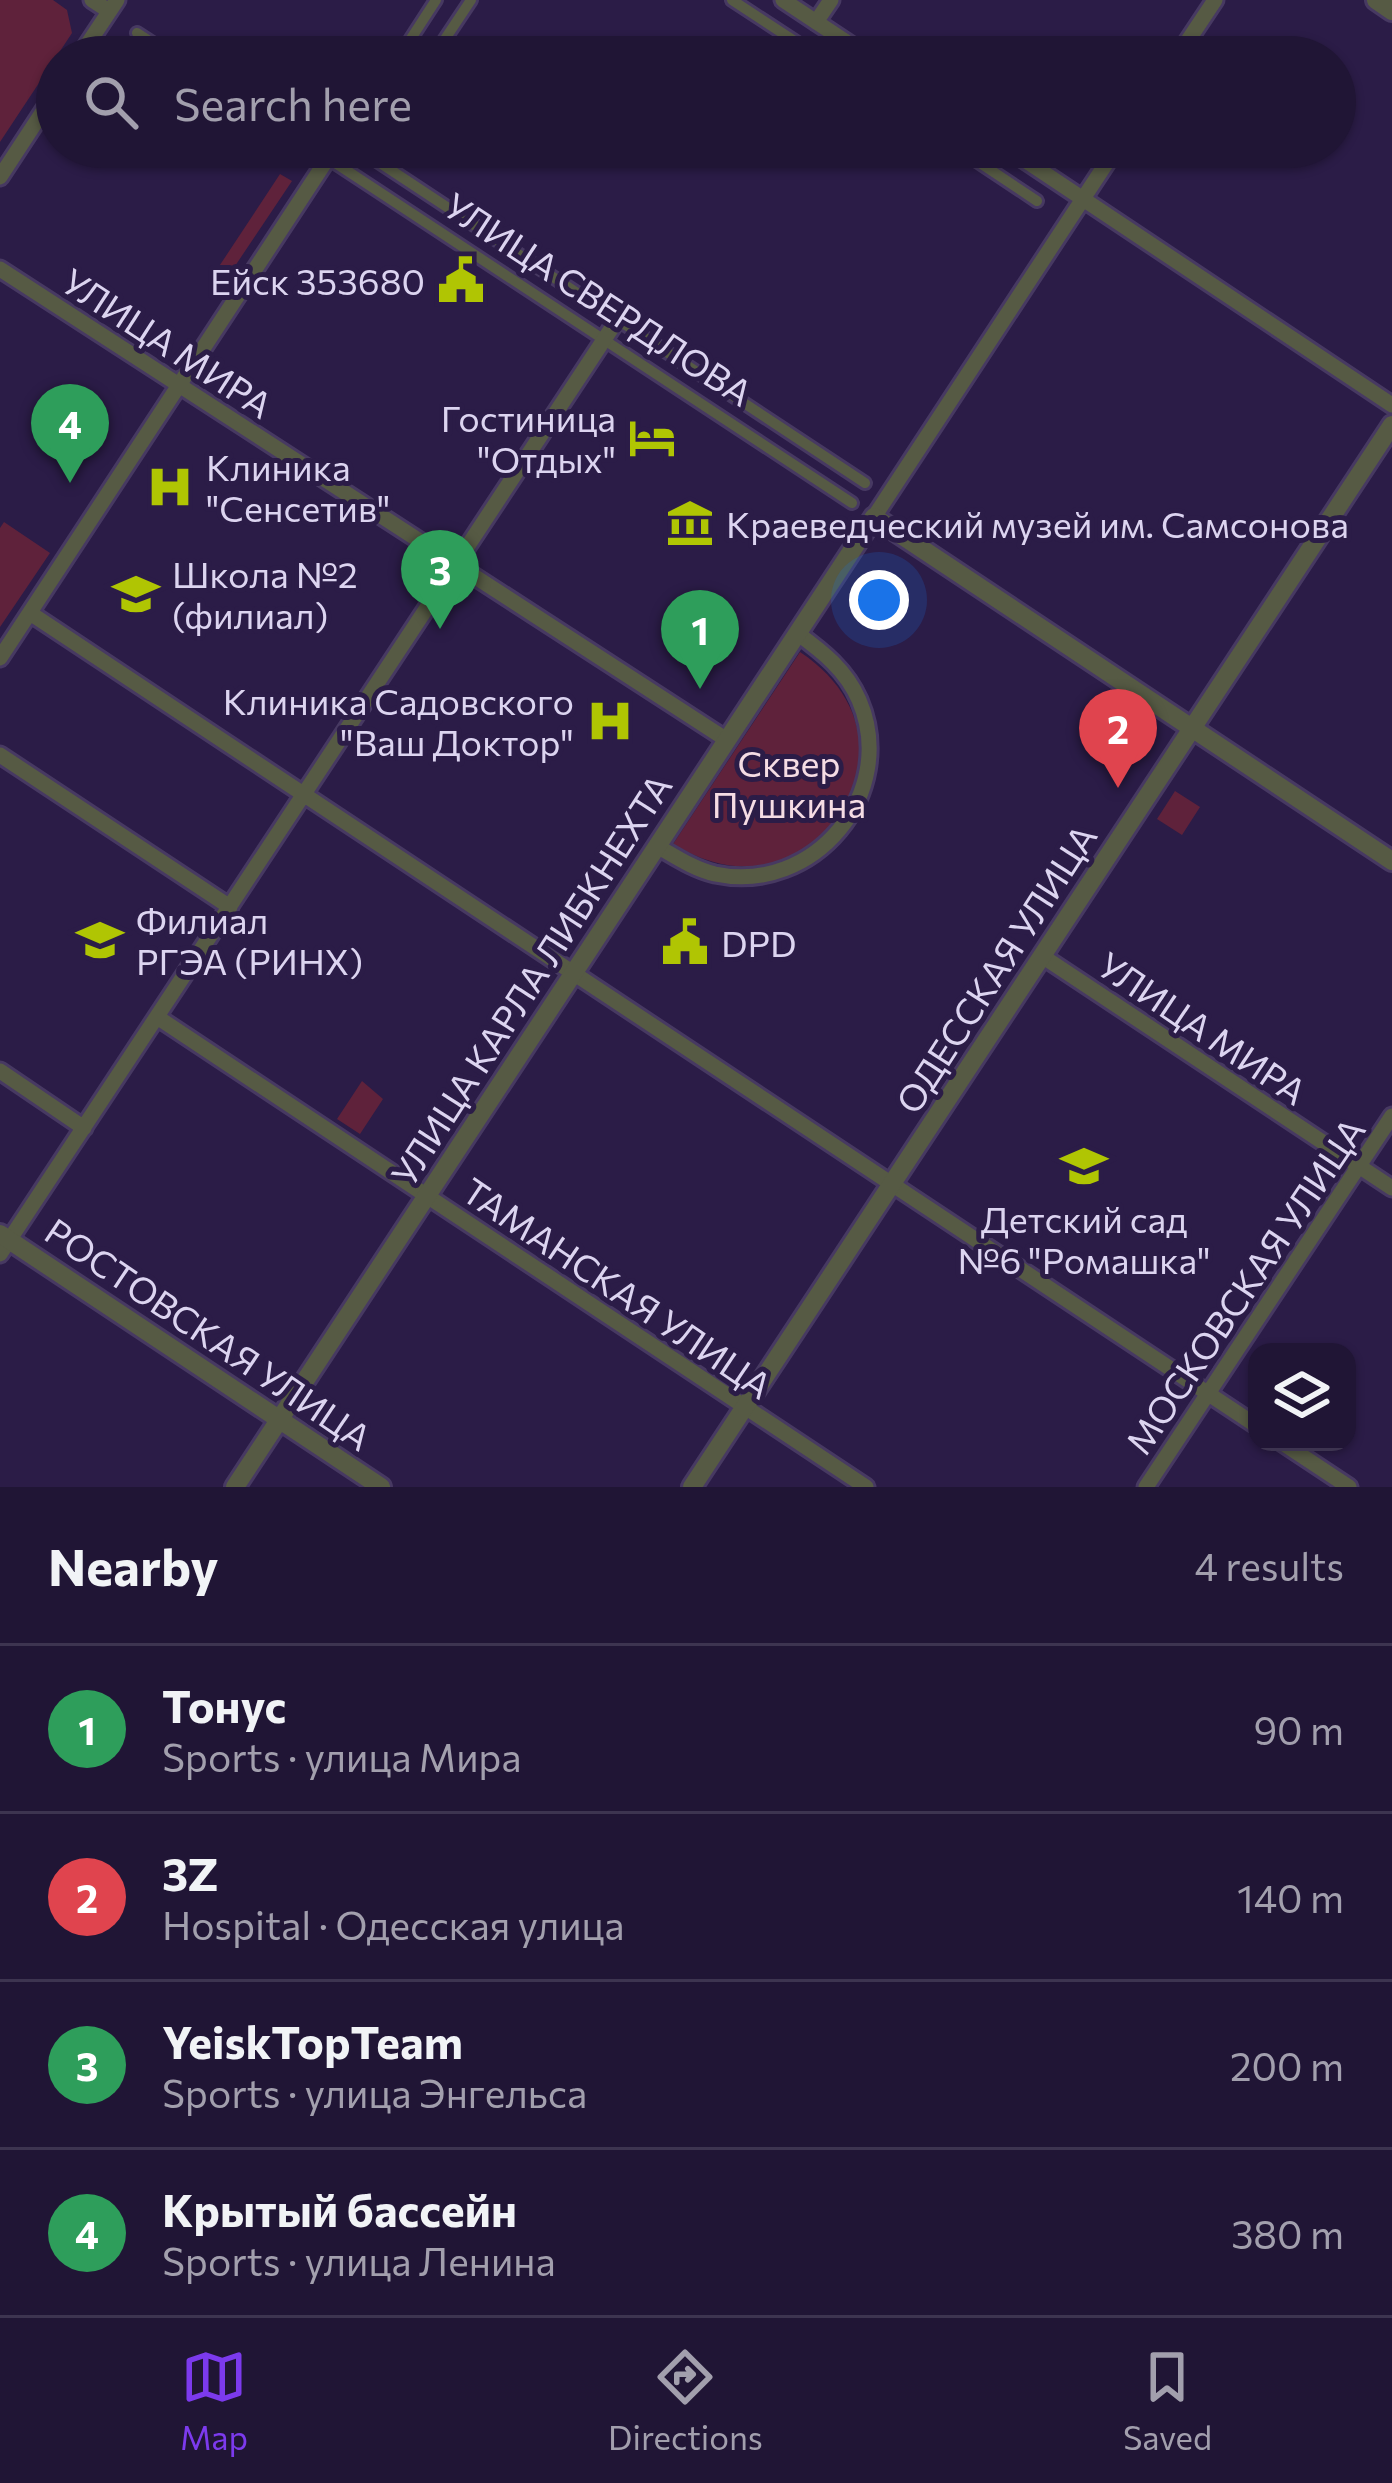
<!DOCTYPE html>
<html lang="en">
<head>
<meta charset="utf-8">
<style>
  :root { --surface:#201535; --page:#2d2241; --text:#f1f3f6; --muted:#a29fad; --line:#3d3450; --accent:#7c3aed }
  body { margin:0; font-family:Commissioner,sans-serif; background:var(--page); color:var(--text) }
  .controls { position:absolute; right:36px; bottom:36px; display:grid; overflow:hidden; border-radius:24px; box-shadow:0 3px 9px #0004 }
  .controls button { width:108px; height:108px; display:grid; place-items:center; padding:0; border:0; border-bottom:3px solid var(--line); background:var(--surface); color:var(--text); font:60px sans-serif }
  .you { position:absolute; left:879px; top:600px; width:42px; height:42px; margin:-30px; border:9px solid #fff; border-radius:50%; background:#1a73e8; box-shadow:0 0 0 18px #1a73e833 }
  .badge { display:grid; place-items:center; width:78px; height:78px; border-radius:50%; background:var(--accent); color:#fff; font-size:39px; font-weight:700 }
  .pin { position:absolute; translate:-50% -99px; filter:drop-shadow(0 3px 6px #0008) }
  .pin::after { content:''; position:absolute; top:63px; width:42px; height:36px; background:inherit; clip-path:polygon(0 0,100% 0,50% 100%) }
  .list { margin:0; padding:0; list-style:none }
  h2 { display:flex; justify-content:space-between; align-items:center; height:156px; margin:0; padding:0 48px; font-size:51px }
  h2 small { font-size:39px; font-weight:400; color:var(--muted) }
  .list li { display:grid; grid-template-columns:78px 1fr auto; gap:36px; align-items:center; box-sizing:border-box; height:168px; padding:0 48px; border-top:3px solid var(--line) }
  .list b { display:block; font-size:45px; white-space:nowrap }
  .list p { margin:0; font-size:39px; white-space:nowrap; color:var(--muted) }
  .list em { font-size:39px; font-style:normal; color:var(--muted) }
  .icon { flex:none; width:66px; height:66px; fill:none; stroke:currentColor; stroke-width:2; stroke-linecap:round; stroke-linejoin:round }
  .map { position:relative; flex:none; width:1392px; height:1487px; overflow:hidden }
  .search { position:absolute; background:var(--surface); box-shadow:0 3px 9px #0004; left:36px; right:36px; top:36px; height:132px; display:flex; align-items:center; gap:30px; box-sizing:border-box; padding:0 42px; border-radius:66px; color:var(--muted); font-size:45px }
  .sheet { height:828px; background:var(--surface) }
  nav { display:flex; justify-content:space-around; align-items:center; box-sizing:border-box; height:168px; border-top:3px solid var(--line); background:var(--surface); font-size:33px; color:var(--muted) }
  nav a { display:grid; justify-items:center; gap:6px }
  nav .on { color:var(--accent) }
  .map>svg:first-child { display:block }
  .green { fill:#5f223b }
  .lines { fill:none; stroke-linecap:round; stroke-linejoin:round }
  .pedestrian-casing { stroke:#473962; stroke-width:16 }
  .minor-casing { stroke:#473962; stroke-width:21 }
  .tertiary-casing { stroke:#473962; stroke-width:24 }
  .pedestrian { stroke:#565a44; stroke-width:10 }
  .minor { stroke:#565a44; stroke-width:15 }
  .tertiary { stroke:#565a44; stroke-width:18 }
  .labels { text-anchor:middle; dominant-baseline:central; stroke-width:10; stroke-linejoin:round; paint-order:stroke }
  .poi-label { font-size:36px; fill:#dcd4f0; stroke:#2b1c47; text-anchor:start }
  .street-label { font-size:36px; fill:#dcd4f0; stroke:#2b1c47 }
  .park-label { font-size:36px; fill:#f5dce4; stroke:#2b1c47 }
</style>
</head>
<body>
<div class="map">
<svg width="1392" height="1487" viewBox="0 0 1392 1487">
  <rect width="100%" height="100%" fill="#2b1c47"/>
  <path class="green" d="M0 0H53L67 10 72 33 0 142Z
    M280 174 292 181 227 278 216 271Z
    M4 522 50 553 0 627V528Z
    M800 652C937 742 817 932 673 844Z
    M1175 791 1200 807 1182 835 1157 819Z
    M362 1081 383 1099 360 1134 337 1119Z"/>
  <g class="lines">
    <defs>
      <path id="pedestrian" d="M732 0 819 57
        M137 33 174 57
        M399 57 436 0
        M433 57 471 0
        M311 147 852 503
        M356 147 865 483
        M956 147 1037 201"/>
      <path id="minor" d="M92 0 109 11
        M783 0 869 57
        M816 22 831 0
        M79 57 117 0
        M1177 57 1215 0
        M1005 147 1392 405
        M0 177 57 90
        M0 269 727 740
        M874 517 1117 147
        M30 613 1257 1426
        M0 658 328 158
        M0 755 230 907
        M657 846C676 857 694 869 715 874 814 895 899 793 859 700 846 670 823 652 797 633
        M1042 956 1392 1188
        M157 1017 866 1487
        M0 1071 84 1128
        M0 1254 617 320
        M1281 1442 1349 1487
        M1146 1487 1392 1116"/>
      <path id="tertiary" d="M1376 0 1392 11
        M0 1234 381 1487
        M235 1487 874 517 1392 861
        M692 1487 1392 425"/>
    </defs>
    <use href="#pedestrian" class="pedestrian-casing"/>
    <use href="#minor" class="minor-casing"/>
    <use href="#tertiary" class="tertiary-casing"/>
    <use href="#pedestrian" class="pedestrian"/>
    <use href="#minor" class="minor"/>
    <use href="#tertiary" class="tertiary"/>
  </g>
  <defs>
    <symbol id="civic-bare" viewBox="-9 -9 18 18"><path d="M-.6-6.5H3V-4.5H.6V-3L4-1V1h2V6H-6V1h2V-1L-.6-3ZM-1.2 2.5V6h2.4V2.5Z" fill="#b0c503" stroke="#2b1c47" stroke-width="2.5" paint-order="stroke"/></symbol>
    <symbol id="hotel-bare" viewBox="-9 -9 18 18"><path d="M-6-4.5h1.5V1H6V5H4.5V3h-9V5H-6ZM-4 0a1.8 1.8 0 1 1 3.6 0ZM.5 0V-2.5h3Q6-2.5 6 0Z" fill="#b0c503" stroke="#2b1c47" stroke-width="2.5" paint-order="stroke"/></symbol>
    <symbol id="hospital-bare" viewBox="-9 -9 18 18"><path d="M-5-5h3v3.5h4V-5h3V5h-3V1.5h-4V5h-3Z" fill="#b0c503" stroke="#2b1c47" stroke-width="2.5" paint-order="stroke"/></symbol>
    <symbol id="museum-bare" viewBox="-9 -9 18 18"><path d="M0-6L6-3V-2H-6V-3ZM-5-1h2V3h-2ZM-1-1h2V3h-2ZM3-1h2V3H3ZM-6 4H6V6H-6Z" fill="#b0c503" stroke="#2b1c47" stroke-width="2.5" paint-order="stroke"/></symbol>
    <symbol id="school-bare" viewBox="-9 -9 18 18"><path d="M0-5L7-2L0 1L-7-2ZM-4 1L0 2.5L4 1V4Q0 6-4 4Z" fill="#b0c503" stroke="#2b1c47" stroke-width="2.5" paint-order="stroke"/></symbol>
    <symbol id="university-bare" viewBox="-9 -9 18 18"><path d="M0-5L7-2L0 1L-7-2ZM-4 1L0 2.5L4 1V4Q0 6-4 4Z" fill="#b0c503" stroke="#2b1c47" stroke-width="2.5" paint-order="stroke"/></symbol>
  </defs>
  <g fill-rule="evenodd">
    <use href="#civic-bare" x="428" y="247" width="66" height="66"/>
    <use href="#hotel-bare" x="619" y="405" width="66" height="66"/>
    <use href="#hospital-bare" x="137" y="454" width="66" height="66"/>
    <use href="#museum-bare" x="657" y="490" width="66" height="66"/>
    <use href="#school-bare" x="103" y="561" width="66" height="66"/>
    <use href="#hospital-bare" x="577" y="688" width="66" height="66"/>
    <use href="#university-bare" x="67" y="907" width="66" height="66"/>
    <use href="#civic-bare" x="652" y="909" width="66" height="66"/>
    <use href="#school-bare" x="1051" y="1133" width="66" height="66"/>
  </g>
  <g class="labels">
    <g class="poi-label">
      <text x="425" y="280" text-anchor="end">Ейск 353680</text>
      <text x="616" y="417" text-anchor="end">Гостиница<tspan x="616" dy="41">"Отдых"</tspan></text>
      <text x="206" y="466">Клиника<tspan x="206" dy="41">"Сенсетив"</tspan></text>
      <text x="726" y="523">Краеведческий музей им. Самсонова</text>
      <text x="172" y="573">Школа №2<tspan x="172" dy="41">(филиал)</tspan></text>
      <text x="574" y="700" text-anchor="end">Клиника Садовского<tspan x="574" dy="41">"Ваш Доктор"</tspan></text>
      <text x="136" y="919">Филиал<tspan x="136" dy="41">РГЭА (РИНХ)</tspan></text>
      <text x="721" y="942">DPD</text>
      <text x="1084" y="1218" text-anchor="middle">Детский сад<tspan x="1084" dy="41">№6 "Ромашка"</tspan></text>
    </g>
    <g class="street-label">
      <text transform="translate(599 298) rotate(33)">УЛИЦА СВЕРДЛОВА</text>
      <text transform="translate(168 342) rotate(33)">УЛИЦА МИРА</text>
      <text transform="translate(995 968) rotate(-57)">ОДЕССКАЯ УЛИЦА</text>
      <text transform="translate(530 979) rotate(-57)">УЛИЦА КАРЛА ЛИБКНЕХТА</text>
      <text transform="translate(1203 1027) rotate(34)">УЛИЦА МИРА</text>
      <text transform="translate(1244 1285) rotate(-56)">МОСКОВСКАЯ УЛИЦА</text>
      <text transform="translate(618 1287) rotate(34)">ТАМАНСКАЯ УЛИЦА</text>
      <text transform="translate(209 1333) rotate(34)">РОСТОВСКАЯ УЛИЦА</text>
    </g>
    <g class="park-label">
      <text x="789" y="762">Сквер<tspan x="789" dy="41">Пушкина</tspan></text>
    </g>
  </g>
</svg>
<div class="controls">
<button><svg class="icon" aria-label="layers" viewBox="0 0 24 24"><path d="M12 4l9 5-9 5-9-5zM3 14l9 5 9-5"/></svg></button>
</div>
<div class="you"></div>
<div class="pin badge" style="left:700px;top:689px;background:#2e9e5b">1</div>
<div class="pin badge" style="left:1118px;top:788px;background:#e0444e">2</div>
<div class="pin badge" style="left:440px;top:629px;background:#2e9e5b">3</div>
<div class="pin badge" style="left:70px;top:483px;background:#2e9e5b">4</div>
<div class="search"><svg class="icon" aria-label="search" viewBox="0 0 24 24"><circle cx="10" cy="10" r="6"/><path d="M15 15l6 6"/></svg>Search here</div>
</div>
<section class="sheet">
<h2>Nearby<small>4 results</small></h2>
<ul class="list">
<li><span class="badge" style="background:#2e9e5b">1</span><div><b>Тонус</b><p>Sports · улица Мира</p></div><em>90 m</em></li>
<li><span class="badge" style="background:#e0444e">2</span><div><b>3Z</b><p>Hospital · Одесская улица</p></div><em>140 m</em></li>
<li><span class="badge" style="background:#2e9e5b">3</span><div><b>YeiskTopTeam</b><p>Sports · улица Энгельса</p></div><em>200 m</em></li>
<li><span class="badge" style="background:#2e9e5b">4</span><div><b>Крытый бассейн</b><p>Sports · улица Ленина</p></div><em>380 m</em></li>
</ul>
</section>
<nav>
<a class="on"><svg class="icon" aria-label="map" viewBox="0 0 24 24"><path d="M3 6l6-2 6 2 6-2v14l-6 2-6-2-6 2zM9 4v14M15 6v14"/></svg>Map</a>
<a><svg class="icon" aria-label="directions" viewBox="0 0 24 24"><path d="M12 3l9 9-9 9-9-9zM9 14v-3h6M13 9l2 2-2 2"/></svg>Directions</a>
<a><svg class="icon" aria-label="saved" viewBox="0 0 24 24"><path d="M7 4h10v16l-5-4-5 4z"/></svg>Saved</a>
</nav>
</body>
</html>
